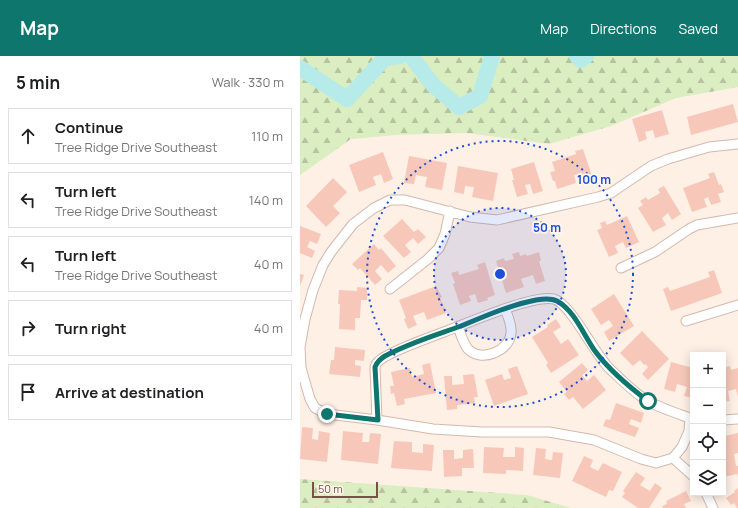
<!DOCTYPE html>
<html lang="en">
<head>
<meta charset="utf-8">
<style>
  :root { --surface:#fff; --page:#f6f6f6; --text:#202124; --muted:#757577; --line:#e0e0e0; --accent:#0f766e }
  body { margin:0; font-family:Manrope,sans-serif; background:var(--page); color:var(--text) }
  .controls { position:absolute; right:12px; bottom:12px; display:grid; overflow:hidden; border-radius:0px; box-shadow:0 2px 10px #0003 }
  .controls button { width:36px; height:36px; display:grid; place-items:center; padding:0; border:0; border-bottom:1px solid var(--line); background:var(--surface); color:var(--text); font:20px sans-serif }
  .scale { position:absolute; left:12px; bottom:10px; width:66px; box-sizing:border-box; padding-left:4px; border:2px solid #7b5147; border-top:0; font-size:11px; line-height:14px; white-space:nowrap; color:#7b5147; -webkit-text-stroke:3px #fff5ed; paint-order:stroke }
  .stop { position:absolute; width:12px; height:12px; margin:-9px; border:3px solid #0f766e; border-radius:50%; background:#fff }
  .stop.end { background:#0f766e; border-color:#fff; box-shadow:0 1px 4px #0008 }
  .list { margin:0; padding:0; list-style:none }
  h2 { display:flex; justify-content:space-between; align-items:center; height:52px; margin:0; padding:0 16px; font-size:17px }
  h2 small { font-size:13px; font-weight:400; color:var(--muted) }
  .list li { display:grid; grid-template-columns:26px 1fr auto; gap:12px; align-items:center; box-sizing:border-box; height:56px; margin:0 8px 8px; padding:0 8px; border:1px solid var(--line); border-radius:0px }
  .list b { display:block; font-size:15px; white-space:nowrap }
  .list p { margin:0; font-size:13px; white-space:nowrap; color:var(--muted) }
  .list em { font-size:13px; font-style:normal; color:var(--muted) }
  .icon { flex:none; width:22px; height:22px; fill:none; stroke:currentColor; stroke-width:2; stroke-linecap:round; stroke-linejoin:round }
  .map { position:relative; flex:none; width:438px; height:452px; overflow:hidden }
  header { display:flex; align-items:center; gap:24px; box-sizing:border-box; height:56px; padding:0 20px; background:var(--accent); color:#fff }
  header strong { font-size:19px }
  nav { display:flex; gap:22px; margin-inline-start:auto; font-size:14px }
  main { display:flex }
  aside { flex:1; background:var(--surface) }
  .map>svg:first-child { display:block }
  .forest { fill:url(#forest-firs) }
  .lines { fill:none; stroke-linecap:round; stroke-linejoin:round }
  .river { stroke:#b7ebea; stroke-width:16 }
  .building { fill:#f7c8b9 }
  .minor-casing { stroke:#d4b8ac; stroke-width:11 }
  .minor { stroke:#fff; stroke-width:9 }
  .route { stroke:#0f766e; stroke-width:5 }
  .ring { fill:none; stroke:#1d4ed8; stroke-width:2; stroke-dasharray:2 4 }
  .centre { fill:#1d4ed8; stroke:#fff5ed; stroke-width:2 }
  .ring-label { font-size:12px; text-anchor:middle; font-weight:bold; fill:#1d4ed8; stroke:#fff5ed; stroke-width:3.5; stroke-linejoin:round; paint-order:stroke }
</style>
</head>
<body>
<header>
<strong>Map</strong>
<nav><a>Map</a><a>Directions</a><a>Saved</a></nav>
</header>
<main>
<aside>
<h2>5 min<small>Walk · 330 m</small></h2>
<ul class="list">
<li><svg class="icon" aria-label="ahead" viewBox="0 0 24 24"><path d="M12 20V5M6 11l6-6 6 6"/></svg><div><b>Continue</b><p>Tree Ridge Drive Southeast</p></div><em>110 m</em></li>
<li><svg class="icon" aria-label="left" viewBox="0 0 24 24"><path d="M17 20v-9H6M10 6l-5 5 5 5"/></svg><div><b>Turn left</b><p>Tree Ridge Drive Southeast</p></div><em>140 m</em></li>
<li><svg class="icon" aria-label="left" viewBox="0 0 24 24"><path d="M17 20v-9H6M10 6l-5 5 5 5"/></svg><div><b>Turn left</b><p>Tree Ridge Drive Southeast</p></div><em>40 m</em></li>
<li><svg class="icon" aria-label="right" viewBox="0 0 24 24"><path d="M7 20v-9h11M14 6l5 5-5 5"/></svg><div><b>Turn right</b></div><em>40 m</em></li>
<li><svg class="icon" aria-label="arrive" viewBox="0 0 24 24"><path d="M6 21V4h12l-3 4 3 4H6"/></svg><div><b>Arrive at destination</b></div></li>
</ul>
</aside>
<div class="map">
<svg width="438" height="452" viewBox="0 0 438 452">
  <defs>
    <pattern id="forest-firs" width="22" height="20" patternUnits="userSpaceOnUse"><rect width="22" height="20" fill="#daeec1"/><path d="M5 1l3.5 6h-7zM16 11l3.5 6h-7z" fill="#b6c39f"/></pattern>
  </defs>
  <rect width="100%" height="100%" fill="#fef0e5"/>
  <path class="forest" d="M0 0H438V31L376 42 311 70 249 88 166 77 96 79 51 83 0 119Z
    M0 423 227 439 271 452H0Z"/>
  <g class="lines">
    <path class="river" d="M111 0 133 29 159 51 180 40 192 0
      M277 0 281 4 286 0
      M0 12 47 43 85 2 100 0"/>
  </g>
  <path class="building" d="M433 48 438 66 391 79 387 61Z
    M362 54 369 78 355 82 353 74 345 76 347 83 339 86 332 63Z
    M283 93 293 123 284 126 281 117 274 119 276 127 257 133 255 125H253L250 116 255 115 252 106 276 98 275 95Z
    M83 96 93 123 84 127 81 118 73 121 76 129 59 136 49 109Z
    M109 100 147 107 142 134 125 131 127 121 116 119 114 128 104 127Z
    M234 106 243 135 233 138 230 128 225 129 228 138 217 141 212 124H214L211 113Z
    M158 110 198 117 193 145 172 141 174 131 165 130 164 138 154 136Z
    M414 116 419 129 421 128 424 136 418 138 421 146 411 149 408 141 404 143 407 151 392 156 383 132 410 122 408 118Z
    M33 122 47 136 33 150 40 157 26 171 6 150Z
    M364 130 381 158 372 164 368 157 362 162 366 169 353 176 338 152 343 149 340 145 346 141 348 144 360 137 358 133Z
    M327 160 339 186 326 192 323 186 315 190 318 197 309 201 297 174 302 172 300 167 305 165 307 169Z
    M102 163 114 176 118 173 126 181 118 188 113 182 105 189 111 196 104 202 83 180Z
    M0 170 21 178 17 188 10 185 7 191 15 195 12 202 0 197Z
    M74 188 79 194 81 192 96 210 88 217 81 209 75 215 82 223 75 229 60 212 58 214 52 208Z
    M219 196 220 200 226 198 227 200 239 196 241 205H239L245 225 236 228 233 219 221 223 224 231 206 237 196 205 204 202 205 205 214 203 212 198Z
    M185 206 195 239 187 242 188 244 178 247 175 238 169 240 171 245 160 249 153 228 155 227 151 217 158 215 159 219 179 213 177 209Z
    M414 214 422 237 371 255 363 233 368 231 370 235 410 221 408 216Z
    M0 218 4 219 0 230Z
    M136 230 142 241 140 242 146 257 127 264 124 256 113 260 117 269 108 273 104 263 106 262 99 244Z
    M57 231 67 232V244H61L60 262H55V274L39 273 40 248H38L39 234 57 235Z
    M314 238 334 270 309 285 304 276 313 270 309 264 301 269 291 253Z
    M256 263 261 271 253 276 261 288 268 283 279 299 251 317 246 309 248 307 232 281 248 271 247 269Z
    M342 275 369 303 348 324 342 318 348 311 345 308 344 309 340 304 333 310 320 297Z
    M35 291 65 294 64 305 55 304V309L61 310 60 321 29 318 31 304H34Z
    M371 306 393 312V342L384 340 387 331 377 328 375 336 364 333Z
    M130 307 136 337 104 343 105 348 97 350 94 337 91 338 90 330H94L91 316 110 312 112 321 124 318 122 309Z
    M282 307 288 314 282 319 287 325 294 319 306 334 283 353 273 341 269 344 264 338 267 336 259 326Z
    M217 310 228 338 194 350 185 324 202 318 204 324 211 322 208 313Z
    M430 310 431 314 438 312V341L436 333 428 335 430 345 423 346V312Z
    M174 318 178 341H174L175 347 157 349V353L147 354 144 320H152V329L164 328 163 319Z
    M316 347 344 357 341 367 331 363 329 368 339 372 335 381 303 370 306 363 310 364Z
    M2 371 13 372 12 383 18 384 19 375 30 377 27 406 0 403Z
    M43 375 63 377 62 386H69L70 377 81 378 78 408 41 404Z
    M423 375 425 380 438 377V397L434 398 436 410H438V420L437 418 423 421Z
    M94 385 112 386V396L123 397V388L134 389 132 415 91 412Z
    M184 391 204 392 203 401H215V391L224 392 223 415 206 414V418L183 417Z
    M236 392 246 393 245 403 252 404 253 396 263 397 260 422 233 419Z
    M173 393 174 412H162V420L144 421 143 394H154V403L163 402V394Z
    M284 400 293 404 290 411 298 415 303 407 322 416 313 435 309 434 306 441 272 425Z
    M336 416 345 422 340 429 350 435 355 427 362 432 349 452H338L322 441 325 437 323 435Z
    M438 432V452H437L434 447 431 449 426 442 435 436 434 435Z
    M386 435 391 445 384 448 386 452H363L362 450 367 448 366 445Z"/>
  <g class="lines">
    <defs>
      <path id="minor" d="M321 212 355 196 389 173 397 169 438 162
        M90 233 128 203 139 192 145 178 150 155
        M386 265 438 249
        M158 271C161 278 163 287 168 293 181 307 210 295 211 277 212 269 208 260 205 253
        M393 363 390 362 389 375 382 391 373 402 356 407 341 403 294 384 249 376H182L133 373 77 364 27 358 15 352 10 343 1 312 0 291 5 263 13 234 23 209 31 196 53 168 74 152 90 144H105L170 161 197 164 298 141 311 137 351 110 368 103 409 91 438 88
        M77 364 75 311C76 309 76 307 78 306 85 297 131 281 144 276 166 268 233 238 254 243 272 249 294 298 310 313 322 324 334 337 348 345 360 352 376 357 390 362
        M423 364 438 363
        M373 402 393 420
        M406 437 413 452"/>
    </defs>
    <use href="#minor" class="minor-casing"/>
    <use href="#minor" class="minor"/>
  </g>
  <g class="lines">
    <path class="route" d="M27 358 78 364 75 311C77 306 80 303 85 300 109 287 136 279 161 270 185 260 210 249 236 244 242 243 251 242 257 245 275 255 283 278 295 295 309 314 328 330 348 345"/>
  </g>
  <circle cx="200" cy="218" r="66" fill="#1d4ed8" fill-opacity=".12"/>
  <g class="ring">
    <circle cx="200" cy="218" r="66"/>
    <circle cx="200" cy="218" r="133"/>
  </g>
  <circle cx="200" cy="218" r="6" class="centre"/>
  <g class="ring-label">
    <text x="294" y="128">100 m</text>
    <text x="247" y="176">50 m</text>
  </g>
</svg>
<div class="controls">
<button>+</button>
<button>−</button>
<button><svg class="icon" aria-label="locate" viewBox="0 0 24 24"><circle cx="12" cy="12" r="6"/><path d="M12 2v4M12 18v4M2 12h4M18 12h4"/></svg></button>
<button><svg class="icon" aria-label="layers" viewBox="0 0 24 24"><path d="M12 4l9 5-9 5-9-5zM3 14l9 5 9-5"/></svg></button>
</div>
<div class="scale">50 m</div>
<div class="stop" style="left:348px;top:345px"></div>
<div class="stop end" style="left:27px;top:358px"></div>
</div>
</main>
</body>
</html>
